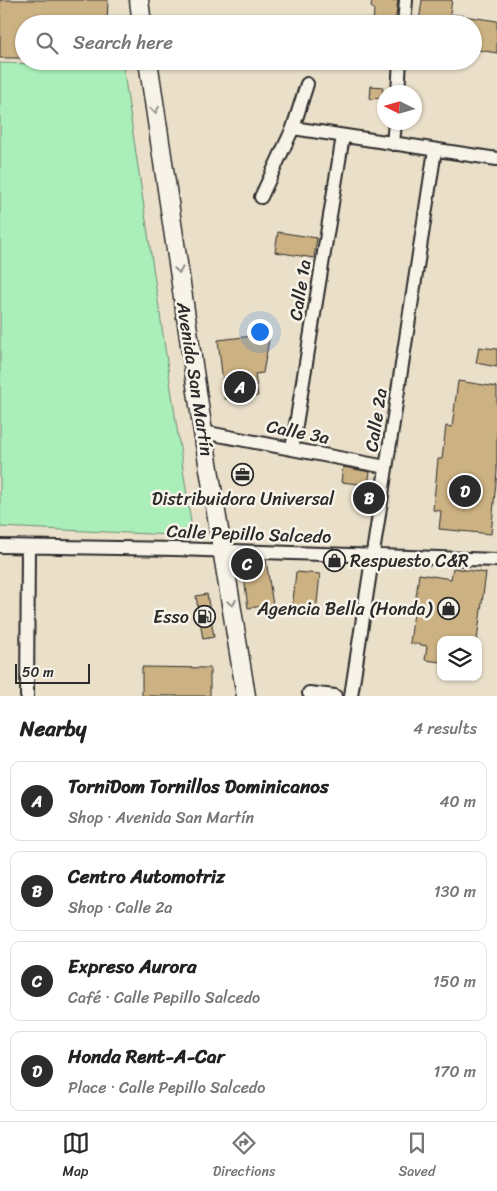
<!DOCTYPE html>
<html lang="en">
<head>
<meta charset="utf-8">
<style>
  :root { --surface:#fff; --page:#f2f2f2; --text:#222; --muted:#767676; --line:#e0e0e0; --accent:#2b2b2b }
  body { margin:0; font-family:Sriracha,sans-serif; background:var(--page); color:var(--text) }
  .controls { position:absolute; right:15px; bottom:15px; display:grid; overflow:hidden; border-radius:10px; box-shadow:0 1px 4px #0004 }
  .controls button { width:45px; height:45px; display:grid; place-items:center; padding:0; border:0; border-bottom:1px solid var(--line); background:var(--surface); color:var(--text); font:25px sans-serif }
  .compass { position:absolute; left:377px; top:85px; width:45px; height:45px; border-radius:50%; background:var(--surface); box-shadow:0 1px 4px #0004; rotate:275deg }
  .scale { position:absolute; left:15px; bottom:12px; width:75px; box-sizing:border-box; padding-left:5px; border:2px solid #2b2b2b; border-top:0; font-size:14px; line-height:18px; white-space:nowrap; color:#2b2b2b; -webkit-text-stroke:4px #f7f3e8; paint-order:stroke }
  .you { position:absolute; left:259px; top:331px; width:18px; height:18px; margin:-12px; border:4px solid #fff; border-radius:50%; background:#1a73e8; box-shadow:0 0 0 8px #1a73e833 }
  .badge { display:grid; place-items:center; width:32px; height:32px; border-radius:50%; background:var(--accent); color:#fff; font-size:16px; font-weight:700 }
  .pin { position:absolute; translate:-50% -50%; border:2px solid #fff; box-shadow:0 1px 5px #0006 }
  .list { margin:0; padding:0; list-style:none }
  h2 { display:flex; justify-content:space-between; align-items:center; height:65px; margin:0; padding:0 20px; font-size:21px }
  h2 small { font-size:16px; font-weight:400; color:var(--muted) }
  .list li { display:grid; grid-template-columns:32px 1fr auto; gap:15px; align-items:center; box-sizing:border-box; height:80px; margin:0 10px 10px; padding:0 10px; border:1px solid var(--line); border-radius:10px }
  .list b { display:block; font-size:19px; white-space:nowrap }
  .list p { margin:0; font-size:16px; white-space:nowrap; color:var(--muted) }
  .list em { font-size:16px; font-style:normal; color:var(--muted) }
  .icon { flex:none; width:28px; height:28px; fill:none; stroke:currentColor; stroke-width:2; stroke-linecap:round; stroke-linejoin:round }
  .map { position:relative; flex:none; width:497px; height:696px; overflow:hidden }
  .search { position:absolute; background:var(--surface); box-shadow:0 1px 4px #0004; left:15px; right:15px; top:15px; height:55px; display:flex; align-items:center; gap:12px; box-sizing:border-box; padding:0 18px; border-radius:28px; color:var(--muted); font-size:19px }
  .sheet { height:425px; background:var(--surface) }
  nav { display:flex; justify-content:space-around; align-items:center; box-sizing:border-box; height:70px; border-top:1px solid var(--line); background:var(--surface); font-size:14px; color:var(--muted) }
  nav a { display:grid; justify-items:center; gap:2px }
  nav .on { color:var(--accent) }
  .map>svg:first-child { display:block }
  .green { fill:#aaeeb9; stroke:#6a8c72 }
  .building { fill:#ccb182; stroke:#2b2b2b }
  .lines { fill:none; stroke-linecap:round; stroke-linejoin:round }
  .minor-casing { stroke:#2b2b2b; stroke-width:16 }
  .secondary-casing { stroke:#2b2b2b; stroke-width:21 }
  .minor { stroke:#f7f3e8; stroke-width:12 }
  .secondary { stroke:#f7f3e8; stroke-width:18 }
  .oneway { stroke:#918f8a }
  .labels { text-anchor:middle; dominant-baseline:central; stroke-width:5; stroke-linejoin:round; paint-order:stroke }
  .street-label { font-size:18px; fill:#2b2b2b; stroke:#f7f3e8 }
  .poi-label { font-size:18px; fill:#2b2b2b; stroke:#f7f3e8; text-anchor:end }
</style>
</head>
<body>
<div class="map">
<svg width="497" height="696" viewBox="0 0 497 696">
  <rect width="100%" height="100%" fill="#eadfc9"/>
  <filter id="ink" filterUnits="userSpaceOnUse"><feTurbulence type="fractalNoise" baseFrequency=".02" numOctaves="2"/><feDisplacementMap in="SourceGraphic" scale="10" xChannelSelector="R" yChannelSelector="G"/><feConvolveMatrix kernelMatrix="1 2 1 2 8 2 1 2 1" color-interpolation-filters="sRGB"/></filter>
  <g filter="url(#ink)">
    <path class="green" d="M0 63 123 66 193 536 0 527Z"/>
    <path class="building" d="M0 0H108L107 24H24V58H0Z
      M372 0H398L395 24H373L374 9 371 7Z
      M422 0H452L450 14 497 21V53L473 49V24L419 22Z
      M371 86 383 87 382 98 370 99Z
      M278 232 317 238 314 258 275 252Z
      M270 334 263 373 255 374 258 396 225 399 218 340Z
      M479 347 497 349V367L476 363Z
      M458 381 497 387V472L491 534 439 529 441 511 433 510 438 459H442L446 426 452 427Z
      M343 467 370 472 368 485 341 482Z
      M242 560H266L273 605 248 608Z
      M453 568 486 573 477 640H441V662L425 660 427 646 410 643 419 574 451 579Z
      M296 572 320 574 316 613 292 610Z
      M207 594 214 637 203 639 196 596Z
      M142 667 210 668V696H142Z"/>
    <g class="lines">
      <defs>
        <path id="minor" d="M404 24 406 0
          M398 92 400 61
          M293 128 497 159
          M393 144 395 122
          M261 197 293 128 307 84
          M203 432 386 467
          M292 449 343 136
          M0 546 176 549 497 560
          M309 693 335 696
          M27 696 28 547
          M351 696 435 150"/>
        <path id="secondary" d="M139 0 142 24
          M148 61 203 432 246 696"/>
      </defs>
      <use href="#minor" class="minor-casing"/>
      <use href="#secondary" class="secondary-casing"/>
      <use href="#minor" class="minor"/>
      <use href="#secondary" class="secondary"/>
    </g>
    <defs><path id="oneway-chevron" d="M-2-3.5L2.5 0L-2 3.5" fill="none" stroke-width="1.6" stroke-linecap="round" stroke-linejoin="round" transform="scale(1.25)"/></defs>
    <g class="oneway">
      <use href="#oneway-chevron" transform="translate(155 110) rotate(81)"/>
      <use href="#oneway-chevron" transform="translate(179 270) rotate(81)"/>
      <use href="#oneway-chevron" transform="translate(232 603) rotate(80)"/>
    </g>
  </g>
  <defs>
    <symbol id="office-ring" viewBox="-11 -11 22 22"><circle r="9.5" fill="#f7f3e8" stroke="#2b2b2b" stroke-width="1.5"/><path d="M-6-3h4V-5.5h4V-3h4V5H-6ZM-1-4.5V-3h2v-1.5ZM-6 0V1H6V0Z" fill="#2b2b2b"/></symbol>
    <symbol id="shop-ring" viewBox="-11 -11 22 22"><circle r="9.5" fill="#f7f3e8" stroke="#2b2b2b" stroke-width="1.5"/><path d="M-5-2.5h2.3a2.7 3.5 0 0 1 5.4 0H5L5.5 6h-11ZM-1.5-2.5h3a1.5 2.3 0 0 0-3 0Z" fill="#2b2b2b"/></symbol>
    <symbol id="fuel-ring" viewBox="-11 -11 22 22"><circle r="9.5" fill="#f7f3e8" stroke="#2b2b2b" stroke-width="1.5"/><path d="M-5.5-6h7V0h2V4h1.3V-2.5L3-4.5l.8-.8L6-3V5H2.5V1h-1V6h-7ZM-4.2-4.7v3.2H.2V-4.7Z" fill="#2b2b2b"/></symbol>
  </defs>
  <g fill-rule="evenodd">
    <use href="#office-ring" x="230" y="462" width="25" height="25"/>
    <use href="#shop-ring" x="322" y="548" width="25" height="25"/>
    <use href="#shop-ring" x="436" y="596" width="25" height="25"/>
    <use href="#fuel-ring" x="192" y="604" width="25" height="25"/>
  </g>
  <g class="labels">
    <g class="street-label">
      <text transform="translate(300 290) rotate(-81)">Calle 1a</text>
      <text transform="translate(195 379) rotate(81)">Avenida San Martín</text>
      <text transform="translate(376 420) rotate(-81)">Calle 2a</text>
      <text transform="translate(298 432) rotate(11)">Calle 3a</text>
      <text transform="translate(249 534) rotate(2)">Calle Pepillo Salcedo</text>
    </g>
    <g class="poi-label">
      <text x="243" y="499" text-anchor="middle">Distribuidora Universal</text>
      <text x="350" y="561" text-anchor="start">Respuesto C&amp;R</text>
      <text x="432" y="609">Agencia Bella (Honda)</text>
      <text x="189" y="617">Esso</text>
    </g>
  </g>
</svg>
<div class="controls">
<button><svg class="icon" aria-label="layers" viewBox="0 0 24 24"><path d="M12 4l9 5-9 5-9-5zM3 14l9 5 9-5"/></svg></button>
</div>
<svg class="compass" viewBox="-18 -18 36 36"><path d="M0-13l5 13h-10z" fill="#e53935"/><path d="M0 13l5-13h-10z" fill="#767676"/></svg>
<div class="scale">50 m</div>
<div class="you"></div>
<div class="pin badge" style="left:240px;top:387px">A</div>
<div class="pin badge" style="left:369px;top:498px">B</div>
<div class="pin badge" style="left:247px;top:564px">C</div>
<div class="pin badge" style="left:465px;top:491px">D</div>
<div class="search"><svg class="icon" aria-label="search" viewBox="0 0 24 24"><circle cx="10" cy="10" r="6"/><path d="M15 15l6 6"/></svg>Search here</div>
</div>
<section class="sheet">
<h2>Nearby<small>4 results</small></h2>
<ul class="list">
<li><span class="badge">A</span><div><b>TorniDom Tornillos Dominicanos</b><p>Shop · Avenida San Martín</p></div><em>40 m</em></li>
<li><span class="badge">B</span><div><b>Centro Automotriz</b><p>Shop · Calle 2a</p></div><em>130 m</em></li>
<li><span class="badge">C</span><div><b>Expreso Aurora</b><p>Café · Calle Pepillo Salcedo</p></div><em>150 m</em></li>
<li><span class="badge">D</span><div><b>Honda Rent-A-Car</b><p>Place · Calle Pepillo Salcedo</p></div><em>170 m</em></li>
</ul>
</section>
<nav>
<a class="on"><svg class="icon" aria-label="map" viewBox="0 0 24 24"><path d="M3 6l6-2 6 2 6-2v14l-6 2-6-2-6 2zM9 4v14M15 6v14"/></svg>Map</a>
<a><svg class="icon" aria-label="directions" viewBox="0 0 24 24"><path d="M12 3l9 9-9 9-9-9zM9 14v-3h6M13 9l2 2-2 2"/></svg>Directions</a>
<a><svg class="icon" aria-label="saved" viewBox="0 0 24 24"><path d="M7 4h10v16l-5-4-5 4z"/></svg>Saved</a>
</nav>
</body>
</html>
